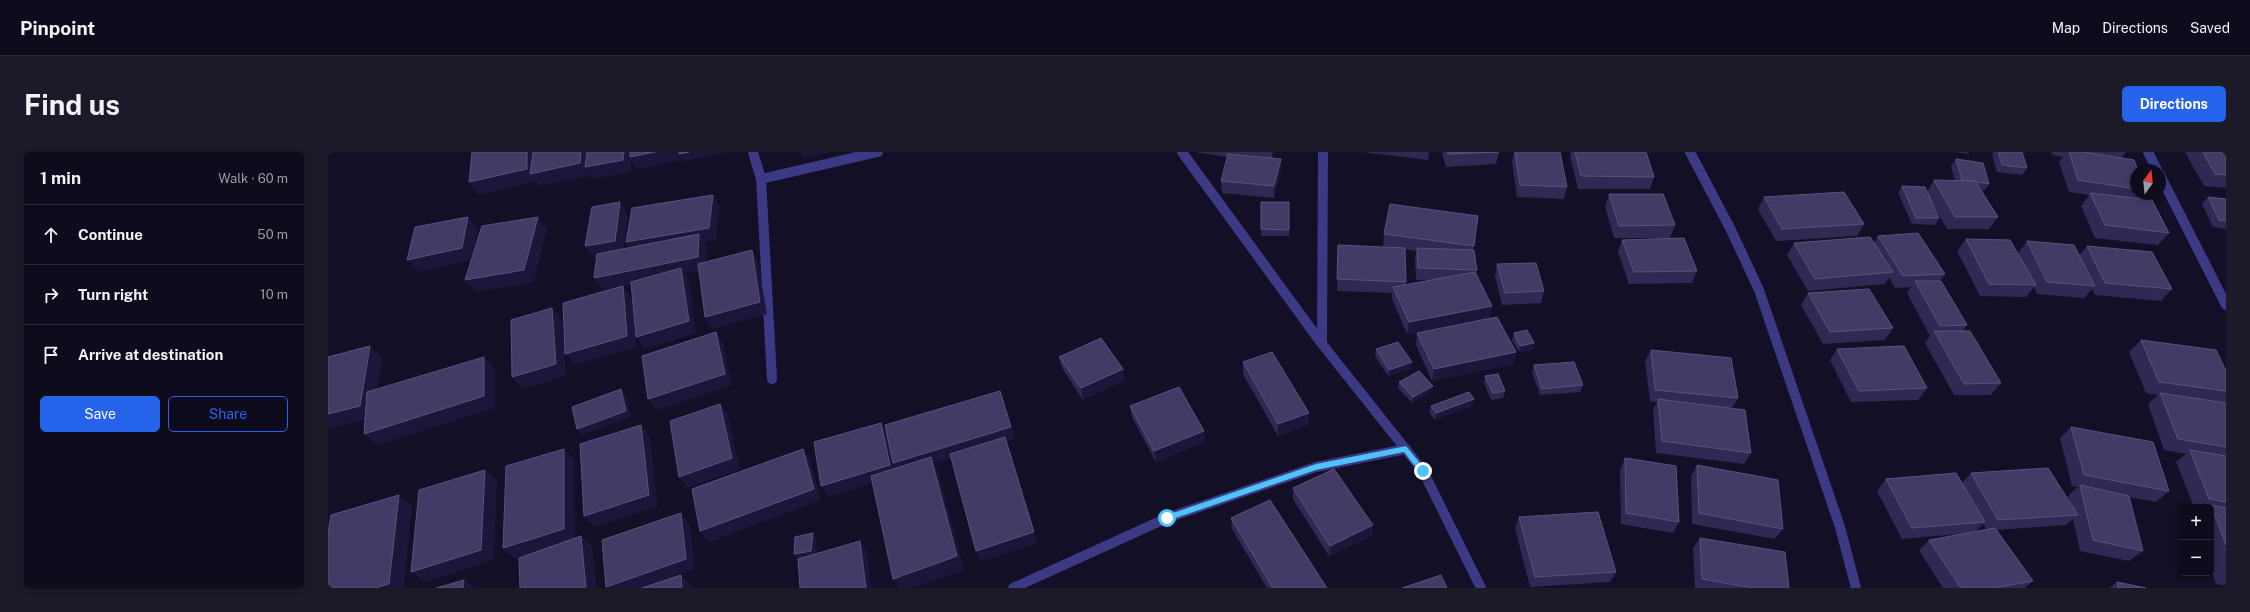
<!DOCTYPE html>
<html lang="en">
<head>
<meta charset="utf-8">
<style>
  :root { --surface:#0e0b1c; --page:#1c1929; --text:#f1f3f6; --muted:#9b9ba3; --line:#2e2b3b; --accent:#2563eb }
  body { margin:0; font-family:"Public Sans",sans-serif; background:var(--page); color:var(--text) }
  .controls { position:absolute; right:12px; bottom:12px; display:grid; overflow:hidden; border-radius:6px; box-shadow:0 2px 6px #0003 }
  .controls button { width:36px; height:36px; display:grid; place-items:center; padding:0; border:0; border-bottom:1px solid var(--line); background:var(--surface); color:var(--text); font:20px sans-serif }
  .compass { position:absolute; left:1802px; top:12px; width:36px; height:36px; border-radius:50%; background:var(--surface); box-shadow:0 2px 6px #0003; rotate:15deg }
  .stop { position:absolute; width:12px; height:12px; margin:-9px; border:3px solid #4fc3f7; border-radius:50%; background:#fff }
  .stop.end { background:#4fc3f7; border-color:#fff; box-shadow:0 1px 4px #0008 }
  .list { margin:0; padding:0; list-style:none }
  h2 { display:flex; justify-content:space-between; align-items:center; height:52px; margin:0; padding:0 16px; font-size:17px }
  h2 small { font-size:13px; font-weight:400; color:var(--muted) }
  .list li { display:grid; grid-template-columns:26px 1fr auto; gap:12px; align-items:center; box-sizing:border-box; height:60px; padding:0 16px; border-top:1px solid var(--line) }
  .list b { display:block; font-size:15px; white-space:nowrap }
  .list em { font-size:13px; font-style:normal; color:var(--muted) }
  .actions { display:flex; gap:8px; padding:12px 16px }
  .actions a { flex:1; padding:9px 0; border:1px solid var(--accent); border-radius:6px; text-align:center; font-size:14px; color:var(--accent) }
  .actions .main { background:var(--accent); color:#fff }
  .icon { flex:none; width:22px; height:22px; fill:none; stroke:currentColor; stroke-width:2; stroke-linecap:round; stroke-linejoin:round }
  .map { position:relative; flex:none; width:1898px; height:436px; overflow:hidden; border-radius:6px }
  header { display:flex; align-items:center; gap:24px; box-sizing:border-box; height:56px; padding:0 20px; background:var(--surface); border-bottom:1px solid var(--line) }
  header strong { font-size:19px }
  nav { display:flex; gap:22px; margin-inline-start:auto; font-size:14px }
  .intro { display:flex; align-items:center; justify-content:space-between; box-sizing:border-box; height:96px; padding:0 24px }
  h1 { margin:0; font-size:28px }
  .button { padding:10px 18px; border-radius:6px; background:var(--accent); color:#fff; font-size:14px; font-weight:700 }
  main { display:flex; gap:24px; padding:0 24px }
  aside { flex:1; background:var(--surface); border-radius:6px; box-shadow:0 2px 6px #0003 }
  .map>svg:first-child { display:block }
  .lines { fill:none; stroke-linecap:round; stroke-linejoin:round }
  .minor { stroke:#3d3a85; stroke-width:10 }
  .wall { fill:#312854; fill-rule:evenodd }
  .shaded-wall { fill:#1d163a }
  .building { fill:#433a66; stroke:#5a527e }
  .route { fill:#4fc3f7 }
</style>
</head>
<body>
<header>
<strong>Pinpoint</strong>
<nav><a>Map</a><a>Directions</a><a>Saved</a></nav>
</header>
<div class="intro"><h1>Find us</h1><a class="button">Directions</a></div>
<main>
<aside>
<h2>1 min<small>Walk · 60 m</small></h2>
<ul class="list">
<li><svg class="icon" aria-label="ahead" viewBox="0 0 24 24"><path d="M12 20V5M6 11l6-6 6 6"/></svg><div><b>Continue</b></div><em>50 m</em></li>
<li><svg class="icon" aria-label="right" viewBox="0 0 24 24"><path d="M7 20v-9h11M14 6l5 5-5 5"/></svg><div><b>Turn right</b></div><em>10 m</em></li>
<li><svg class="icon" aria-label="arrive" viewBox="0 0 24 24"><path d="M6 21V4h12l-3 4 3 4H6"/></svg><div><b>Arrive at destination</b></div></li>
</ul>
<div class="actions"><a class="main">Save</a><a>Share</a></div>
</aside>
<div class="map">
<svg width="1898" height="436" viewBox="0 0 1898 436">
  <rect width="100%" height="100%" fill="#130f26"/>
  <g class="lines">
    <path class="minor" d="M425 0 433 27 444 227
      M854 0 994 192 1095 319 1153 436
      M1362 0 1403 78 1431 138 1512 375 1528 436
      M1820 0 1829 18
      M1832 23 1898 153
      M433 27 550 0
      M994 192 995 0
      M685 436 839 366 988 315 1078 297"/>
  </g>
  <path class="wall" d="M867 0H947L945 6 953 19 946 46 894 41 893 29 900 5Z
    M1034 0H1101L1100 8Z
    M1114 0H1171L1168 12 1118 15Z
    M1186 0H1232L1239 35 1236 47 1189 45 1184 9Z
    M1243 0H1318L1326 25 1322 37H1250L1242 4Z
    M1626 0H1641L1640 2Z
    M1665 0H1694L1699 16 1694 23 1669 20 1664 2Z
    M1723 0H1798L1794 6 1808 18V42H1816L1812 47 1841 81 1830 93 1767 86 1753 54 1761 43 1741 40 1731 10 1735 5 1724 3Z
    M1857 0H1898V36L1876 34Z
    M1628 7 1661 32 1656 39H1653L1670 65 1661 77H1619L1603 49 1611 66 1607 73 1584 72 1570 41 1574 34 1599 40 1606 28 1627 29 1623 14Z
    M1281 42 1347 73 1342 86H1286L1277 54Z
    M1436 45 1536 72 1529 84 1448 89 1430 57Z
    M1880 45 1898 47V77L1885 75 1874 52Z
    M933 50H961V84H933Z
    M1056 82 1146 94 1145 98 1149 118 1148 122 1164 154 1161 166 1079 182 1064 147V141L1009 139 1010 93 1066 96 1055 94ZM1077 97 1088 99 1087 109 1088 128H1103L1078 133Z
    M1550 84 1617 122 1612 129 1639 173 1635 179 1673 231 1663 243H1626L1597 191 1602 184 1579 141 1583 135 1567 136 1561 126 1557 132 1480 139 1459 103 1466 91H1546Z
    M1638 87 1692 105 1690 101 1699 89 1751 104 1759 94 1844 137 1833 149 1767 143 1764 137 1756 146 1709 142 1706 135 1698 145 1652 144 1629 99Z
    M1294 88 1369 119 1364 131 1301 132 1290 100Z
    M1169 112 1216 139 1213 151 1174 153 1167 124Z
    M1480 141 1565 176 1557 188 1495 192 1473 153Z
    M1089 181 1188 200 1185 212 1104 229 1088 193Z
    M1186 181 1206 191 1204 198 1191 200 1184 188Z
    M1813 188 1898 219V250L1896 251H1898V434L1888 432 1883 417V355H1866L1848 310 1858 302 1836 298 1820 252 1830 243 1818 241 1801 200Z
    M1048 197 1083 217 1060 224 1047 204Z
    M1509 197 1599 236 1590 248 1523 250 1502 208Z
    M1323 198 1410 246 1404 256 1423 301 1416 312 1328 301 1325 258 1329 250 1322 249 1317 209Z
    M731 205 795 217 797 228 755 248 734 216Z
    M915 210 981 261V272L950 284 915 222Z
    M1206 213 1255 233 1252 240 1212 243 1204 220Z
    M1157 224 1177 239 1175 246 1163 248 1156 231Z
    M1071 230 1105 234 1103 240 1084 251 1070 236Z
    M1146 247 1144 254 1107 268 1101 260 1103 254Z
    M802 254 877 290 828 310 804 265Z
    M1743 275 1841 339 1828 350 1801 345 1815 399 1801 409 1752 399 1745 367 1738 373 1668 378 1705 429 1697 436H1615L1591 398 1601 388 1641 381 1574 387 1549 339 1558 327 1634 331 1643 321 1741 349 1740 344 1750 335 1744 334 1732 286ZM1655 372 1659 378 1647 380Z
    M1297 306 1351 370 1345 381 1293 372 1292 318Z
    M1369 313 1455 377 1447 387 1364 372 1363 324Z
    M965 336 1044 384 1001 404 965 347Z
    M1191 365 1288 420 1282 430 1202 435 1187 376Z
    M903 366 999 436H939L904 377Z
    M1372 386 1461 436H1367L1365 396Z
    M1789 430 1818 436H1781Z"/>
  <path class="shaded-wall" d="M199 0H397V1L355 9 353 4V8L309 18 303 8V20L265 27 260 20V24L211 34 208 29 151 43 141 30Z
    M473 0H504L476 6Z
    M944 0H947L944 11Z
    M953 7V19L946 46V34Z
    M385 43 392 55 388 88 376 90 378 94 377 117 356 121 361 128 368 181 317 197 308 185 354 122 275 138 266 126 306 102 298 90Z
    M292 50 300 63 295 101 266 106 257 94Z
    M140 65 150 77 144 108 90 120 79 108Z
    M210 65 219 77 206 130 148 140 137 128Z
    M424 98 430 110 439 162 384 177 377 165Z
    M295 134 304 146 308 195 247 213 237 202Z
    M1164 154 1161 166 1079 182 1081 170Z
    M224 156 234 168 238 224 195 237 184 225Z
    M388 180 395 192 404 233 329 258 320 247Z
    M1206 191 1204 198 1191 200 1192 194Z
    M42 194 54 206 45 265 0 277V262Z
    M1188 200 1185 212 1104 229 1106 217Z
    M156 205 167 217V256L49 293 36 282Z
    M1084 210 1083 217 1060 224 1061 218Z
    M795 217 797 228 755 248 753 236Z
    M1105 234 1103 240 1084 251 1085 245Z
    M293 237 298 244 303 265 254 283 249 277Z
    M672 239 687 286 678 289 709 391 652 410 648 399 678 289 606 311 610 319 636 418 584 436H571L565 427 571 322 565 311Z
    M1146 247 1144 254 1107 268 1108 261Z
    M392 252 400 263 412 317 360 336 351 325Z
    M981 261V272L950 284V272Z
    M553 271 559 282 568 324 500 345 493 334Z
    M313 273 322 284 330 354 267 375 256 364Z
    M876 279 877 290 828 310 826 299Z
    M236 297 246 308 247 388 187 407 175 396Z
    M475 297 482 308 493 348 381 390 372 379Z
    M157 318 169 329 166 408 97 430 83 420Z
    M71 343 84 354 76 436H47Z
    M353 361 362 372 367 417 314 436H279L278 435Z
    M1045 373 1044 384 1001 404 1002 394Z
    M485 381 489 387 488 405 470 408 466 402Z
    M253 384 264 394 268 436H258Z
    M532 389 539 400 543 436H538Z
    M353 423 363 433V436H354Z
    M136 428 147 436H135Z"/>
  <path class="building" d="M144 0H199V17L141 30Z
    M205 0H253L252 11 202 22Z
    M259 0H296L295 8 257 15Z
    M302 0H327L302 5Z
    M351 0H361L351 2Z
    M1119 0H1171L1120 2Z
    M1187 0H1232L1239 35 1192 33Z
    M1247 0H1318L1326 25 1253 24Z
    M1670 0H1694L1699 16 1674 13Z
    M1741 0H1756L1806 8 1810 18H1808V37L1750 28Z
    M1875 0H1898V23L1887 22Z
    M900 2 953 7 946 34 893 29Z
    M1628 7 1655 11 1661 32 1648 30 1647 29 1634 28Z
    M1606 28 1647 29 1670 65H1627Z
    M1574 34 1597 35 1611 66H1588Z
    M1516 40 1536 72 1454 77 1436 45Z
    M1762 41 1824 48 1841 81 1777 73Z
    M1281 42H1335L1347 73 1291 74Z
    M385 43 381 76 298 90 304 56Z
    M1880 45 1898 47V69L1891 68Z
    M292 50 287 89 257 94 264 55Z
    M933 50H961V78L933 77Z
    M1062 52 1150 64 1146 94 1056 82Z
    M140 65 134 96 79 108 87 75Z
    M210 65 196 118 137 128 154 74Z
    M1590 81 1617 122 1575 124 1550 84Z
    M371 82 370 105 266 126 269 102Z
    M1542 85 1565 120 1487 127 1466 91Z
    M1356 86 1369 119 1306 120 1294 88Z
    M1638 87 1682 88 1708 133 1661 132Z
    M1699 89 1746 93 1767 134 1719 130Z
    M1010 93 1077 96 1078 130 1009 127Z
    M1759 94 1824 100 1844 137 1777 131Z
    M1089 96 1146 98 1149 118 1090 116Z
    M424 98 432 150 377 165 370 112Z
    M1208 111 1216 139 1177 141 1169 112Z
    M353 116 361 169 308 185 303 130Z
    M1147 120 1164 154 1081 170 1065 135Z
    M1587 129H1613L1639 173 1612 174Z
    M295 134 299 184 237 202 235 151Z
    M1541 137 1565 176 1502 180 1480 141Z
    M224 156 228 212 184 225 183 168Z
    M1169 165 1188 200 1106 217 1089 181Z
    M1199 178 1206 191 1192 194 1186 181Z
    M1606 179H1642L1673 231 1636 232Z
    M388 180 397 222 320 247 314 204Z
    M773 186 795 217 753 236 731 205Z
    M1813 188 1888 198 1898 219V239L1831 230Z
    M1070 190 1084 210 1061 218 1048 197Z
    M42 194 32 254 0 262V205Z
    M1576 194 1599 236 1531 239 1509 197Z
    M1323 198 1403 206 1410 246 1327 238Z
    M944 200 981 261 950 272 915 210Z
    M156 205V244L36 282 39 240Z
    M1246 210 1255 233 1214 237 1206 213Z
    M1091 219 1105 234 1085 245 1071 230Z
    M1170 222 1177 239 1165 241 1157 224Z
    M851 235 876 279 826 299 802 254Z
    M293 237 298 259 249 277 244 255Z
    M672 239 683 275 565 311 557 273Z
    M1141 240 1146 247 1108 261 1103 254Z
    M1832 241 1898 251V295L1850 287Z
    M1330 247 1417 258 1423 301 1334 289Z
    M392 252 404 306 351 325 342 269Z
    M553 271 562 313 493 334 486 290Z
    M313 273 321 343 256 364 252 292Z
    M1743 275 1825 290 1841 339 1756 323Z
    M677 285 706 380 648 399 622 302Z
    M236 297V377L175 396 178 314Z
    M475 297 486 337 372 379 364 337Z
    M1862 298 1898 304V350L1881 347Z
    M603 305 629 404 565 427 543 324Z
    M1297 306 1348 314 1351 370 1298 361Z
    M1369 313 1450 328 1455 377 1371 361Z
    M1720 316 1750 363 1670 368 1643 321Z
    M1006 317 1045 373 1002 394 965 336Z
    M157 318 153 398 83 420 91 338Z
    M1628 321 1657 370 1584 376 1558 327Z
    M1752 333 1801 344 1815 399 1765 388Z
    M71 343 61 432 47 436H0V380L3 363Z
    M942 348 999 436H945L903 366Z
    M1883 353 1898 356V393Z
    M1270 360 1288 420 1207 425 1191 365Z
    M353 361 358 407 278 435 274 388Z
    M1667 376 1705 429 1666 436H1633L1601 388Z
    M485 381 483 399 466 402 467 385Z
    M253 384 258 436H192L191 406Z
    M1372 386 1457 400 1461 436H1425L1374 427Z
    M532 389 538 436H472L470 407Z
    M353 423 354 436H314Z
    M1113 423 1119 436H1074Z
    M136 428 135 436H108Z
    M1789 430 1818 436H1790Z"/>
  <path class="route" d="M1078 294 1097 317V321H1092L1076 300 988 318 839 369 836 366 839 363 988 312Z"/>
</svg>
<div class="controls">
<button>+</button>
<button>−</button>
</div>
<svg class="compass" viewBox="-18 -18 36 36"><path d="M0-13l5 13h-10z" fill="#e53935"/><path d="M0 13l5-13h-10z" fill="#9b9ba3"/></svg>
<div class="stop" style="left:839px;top:366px"></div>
<div class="stop end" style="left:1095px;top:319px"></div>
</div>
</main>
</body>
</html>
